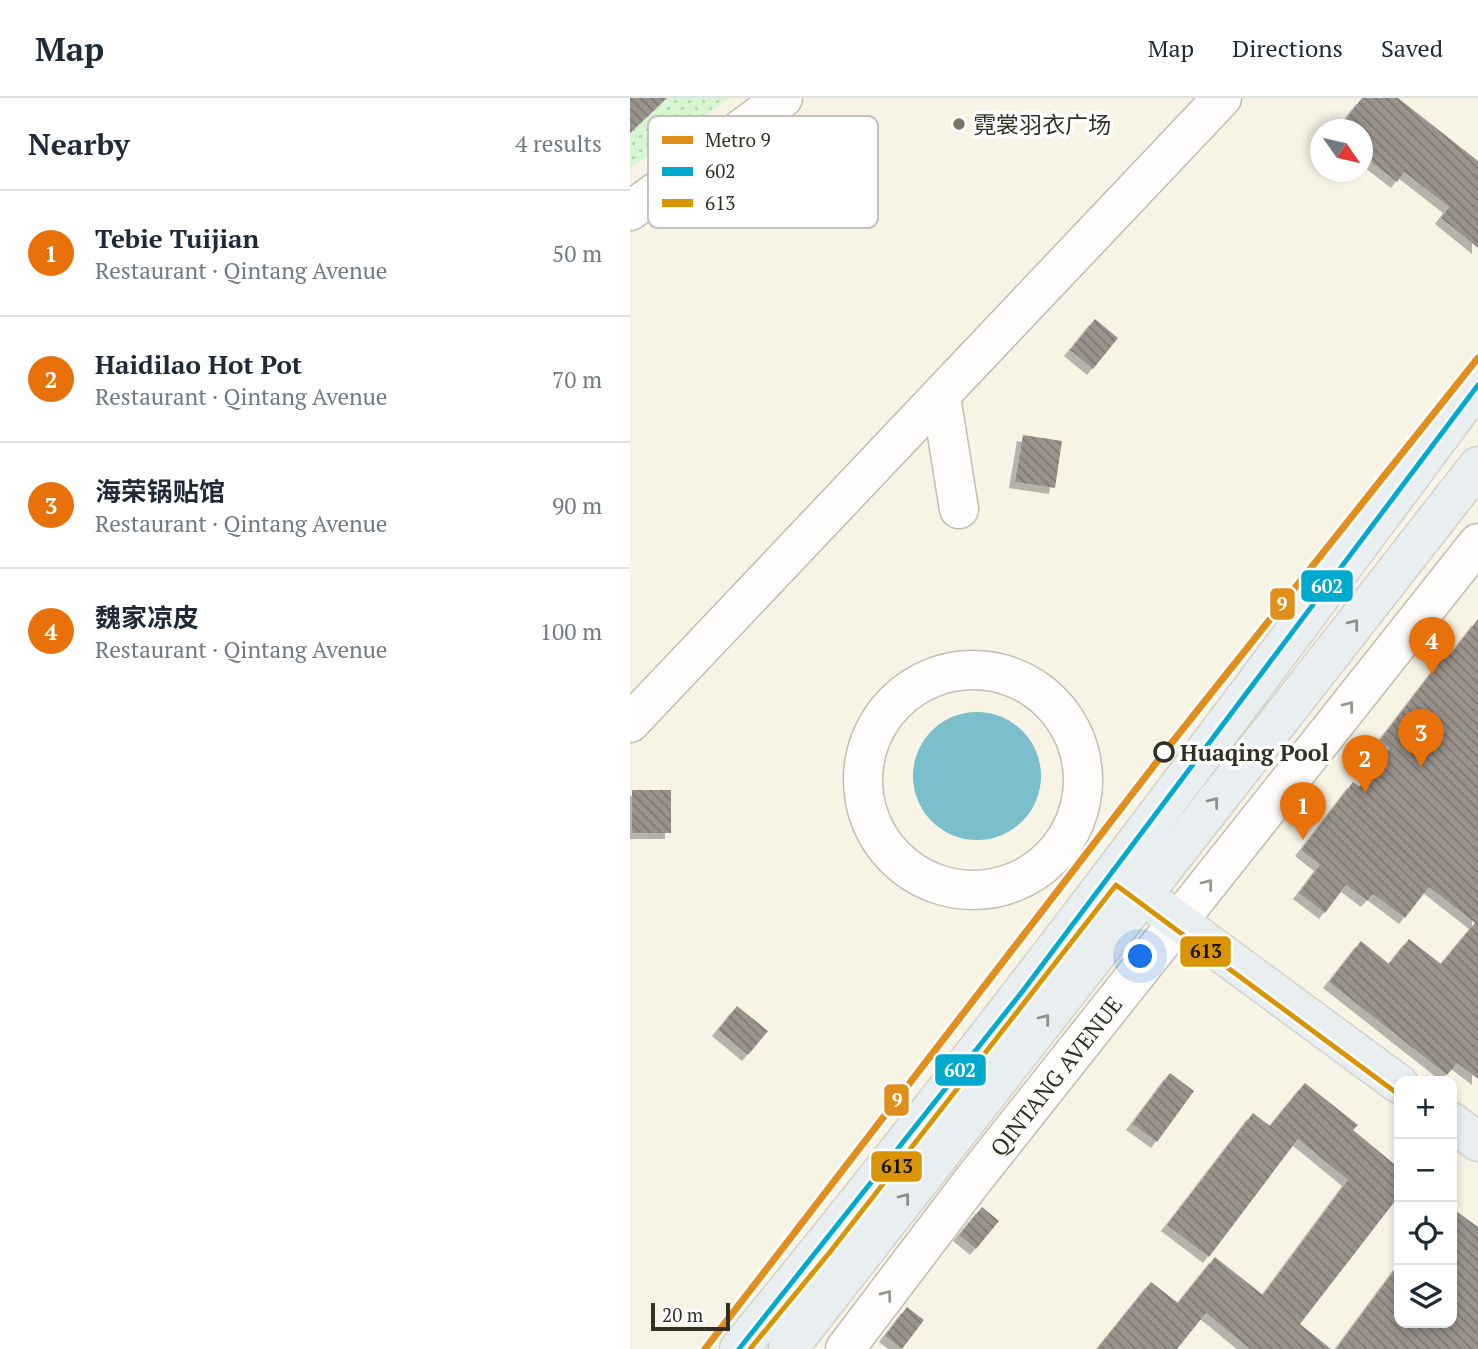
<!DOCTYPE html>
<html lang="en">
<head>
<meta charset="utf-8">
<style>
  :root { --surface:#fff; --page:#f2f2f3; --text:#1f2937; --muted:#747a83; --line:#e0e1e3; --accent:#0f766e }
  body { margin:0; font-family:"PT Serif","Noto Sans SC",serif; background:var(--page); color:var(--text) }
  .controls { position:absolute; right:21px; bottom:21px; display:grid; overflow:hidden; border-radius:14px; box-shadow:0 4px 10px #0003 }
  .controls button { width:63px; height:63px; display:grid; place-items:center; padding:0; border:0; border-bottom:2px solid var(--line); background:var(--surface); color:var(--text); font:35px sans-serif }
  .compass { position:absolute; left:680px; top:21px; width:63px; height:63px; border-radius:50%; background:var(--surface); box-shadow:0 4px 10px #0003; rotate:124deg }
  .scale { position:absolute; left:21px; bottom:18px; width:79px; box-sizing:border-box; padding-left:7px; border:4px solid #323023; border-top:0; font-size:19px; line-height:24px; white-space:nowrap; color:#323023; -webkit-text-stroke:5px #fff; paint-order:stroke }
  .you { position:absolute; left:511px; top:859px; width:24px; height:24px; margin:-18px; border:5px solid #fff; border-radius:50%; background:#1a73e8; box-shadow:0 0 0 10px #1a73e833 }
  .badge { display:grid; place-items:center; width:46px; height:46px; border-radius:50%; background:var(--accent); color:#fff; font-size:23px; font-weight:700 }
  .pin { position:absolute; translate:-50% -58px; filter:drop-shadow(0 2px 4px #0008) }
  .pin::after { content:''; position:absolute; top:37px; width:24px; height:21px; background:inherit; clip-path:polygon(0 0,100% 0,50% 100%) }
  .list { margin:0; padding:0; list-style:none }
  h2 { display:flex; justify-content:space-between; align-items:center; height:91px; margin:0; padding:0 28px; font-size:30px }
  h2 small { font-size:23px; font-weight:400; color:var(--muted) }
  .list li { display:grid; grid-template-columns:46px 1fr auto; gap:21px; align-items:center; box-sizing:border-box; height:126px; padding:0 28px; border-top:2px solid var(--line) }
  .list b { display:block; font-size:26px; white-space:nowrap }
  .list p { margin:0; font-size:23px; white-space:nowrap; color:var(--muted) }
  .list em { font-size:23px; font-style:normal; color:var(--muted) }
  .icon { flex:none; width:38px; height:38px; fill:none; stroke:currentColor; stroke-width:2; stroke-linecap:round; stroke-linejoin:round }
  .map { position:relative; flex:none; width:848px; height:1251px; overflow:hidden }
  header { display:flex; align-items:center; gap:42px; box-sizing:border-box; height:98px; padding:0 35px; background:var(--surface); border-bottom:2px solid var(--line) }
  header strong { font-size:33px }
  nav { display:flex; gap:38px; margin-inline-start:auto; font-size:24px }
  main { display:flex }
  aside { flex:1; background:var(--surface) }
  .map>svg:first-child { display:block }
  .park { fill:url(#park-dots) }
  .water { fill:#7abfcb }
  .building { fill:url(#building-back-hatch); filter:url(#shadow) }
  .lines { fill:none; stroke-linecap:round; stroke-linejoin:round }
  .minor-casing { stroke:#c1beb2; stroke-width:41 }
  .major-casing { stroke:#d3d2ca; stroke-width:41 }
  .minor { stroke:#fefdfb; stroke-width:38 }
  .major { stroke:#e9eef0; stroke-width:38 }
  .bus-1-casing { stroke:#fff; stroke-width:10 }
  .bus-2-casing { stroke:#fff; stroke-width:10 }
  .bus-1 { stroke:#00a9ce; stroke-width:5 }
  .bus-2 { stroke:#d99405; stroke-width:5 }
  .metro-1-casing { stroke:#fff; stroke-width:12 }
  .metro-1 { stroke:#e08e1c; stroke-width:7 }
  .oneway { stroke:#8e8f8a }
  .oneway2 { stroke:#98968f }
  .poi-dot { fill:#777567; stroke:#fff; stroke-width:2.5 }
  .stop-dot { fill:#fff; stroke:#323023; stroke-width:3.5 }
  .labels { text-anchor:middle; dominant-baseline:central; stroke-width:7; stroke-linejoin:round; paint-order:stroke }
  .poi-label { font-size:23px; fill:#323023; stroke:#fff; text-anchor:start }
  .stop-label { font-size:23px; font-weight:bold; fill:#323023; stroke:#fff; text-anchor:start }
  .street-label { font-size:23px; fill:#323023; stroke:#fff }
  .key { fill:#fff; stroke:#c2c1bd; stroke-width:2 }
  .key-label { font-size:19px; fill:#323023 }
  .line-badge { stroke:#fff; stroke-width:2.5 }
  .badge-label { font-size:19px; text-anchor:middle; font-weight:bold; fill:#fff }
  .pale-badge-label { font-size:19px; text-anchor:middle; font-weight:bold; fill:#111 }
</style>
</head>
<body>
<header>
<strong>Map</strong>
<nav><a>Map</a><a>Directions</a><a>Saved</a></nav>
</header>
<main>
<aside>
<h2>Nearby<small>4 results</small></h2>
<ul class="list">
<li><span class="badge" style="background:#e8710a">1</span><div><b>Tebie Tuijian</b><p>Restaurant · Qintang Avenue</p></div><em>50 m</em></li>
<li><span class="badge" style="background:#e8710a">2</span><div><b>Haidilao Hot Pot</b><p>Restaurant · Qintang Avenue</p></div><em>70 m</em></li>
<li><span class="badge" style="background:#e8710a">3</span><div><b>海荣锅贴馆</b><p>Restaurant · Qintang Avenue</p></div><em>90 m</em></li>
<li><span class="badge" style="background:#e8710a">4</span><div><b>魏家凉皮</b><p>Restaurant · Qintang Avenue</p></div><em>100 m</em></li>
</ul>
</aside>
<div class="map">
<svg width="848" height="1251" viewBox="0 0 848 1251">
  <defs>
    <pattern id="park-dots" width="8" height="8" patternUnits="userSpaceOnUse" patternTransform="scale(1.75)"><rect width="8" height="8" fill="#d7f4d3"/><path d="M2 2h.1M6 6h.1" fill="none" stroke="#b9d2b5" stroke-width="1.8" stroke-linecap="round"/></pattern>
    <pattern id="building-back-hatch" width="6" height="6" patternUnits="userSpaceOnUse" patternTransform="scale(1.75)"><rect width="6" height="6" fill="#9a938b"/><path d="M-1 5l2 2M0 0l6 6M5-1l2 2" fill="none" stroke="#7e7871"/></pattern>
    <filter id="shadow"><feDropShadow dx="-6" dy="6" stdDeviation="0" flood-color="#0004"/></filter>
  </defs>
  <rect width="100%" height="100%" fill="#f7f4e6"/>
  <path class="park" d="M0 0H100L0 70Z"/>
  <path class="water" d="M283 678a64 64 0 1 1 128 0a64 64 0 1 1-128 0Z"/>
  <path class="building" d="M0 0H37L0 35Z
    M732 0H768L848 63V150L811 120 819 109 774 74 767 84 732 57V32H707Z
    M465 221 488 240 463 271 440 252Z
    M393 337 432 343 425 390 385 384Z
    M848 521V981L827 965 817 977 699 884 731 843 759 866 779 841 811 866 845 825 799 789 775 820 743 796 737 803 716 787 695 815 669 795 690 767 671 752 723 684 730 689 760 650 750 642 818 553 821 556Z
    M2 692H41V735H2Z
    M107 908 138 933 118 957 88 932Z
    M540 975 564 993 527 1044 502 1026Z
    M675 985 728 1027 723 1032 769 1070V1098L670 1226 701 1251H620L576 1215 547 1251H467L521 1184 548 1205 585 1159 633 1197 718 1082 668 1041 579 1159 537 1127 623 1015 640 1028Z
    M352 1109 369 1123 346 1151 329 1137Z
    M822 1110 848 1129V1251H706L769 1166V1225H822Z
    M277 1209 294 1222 272 1251 255 1238Z"/>
  <g class="lines">
    <defs>
      <g id="minor">
        <path d="M0 113 153 0"/>
        <path d="M311 299 329 411"/>
        <circle cx="343" cy="682" r="110"/>
        <path d="M0 625 592 0"/>
        <path id="s1" d="M215 1251 340 1086 848 445"/>
      </g>
      <path id="major" d="M491 781 769 986
        M822 1024 848 1044
        M109 1251C366 938 606 612 848 287
        M158 1251 848 368"/>
    </defs>
    <use href="#minor" class="minor-casing"/>
    <use href="#major" class="major-casing"/>
    <use href="#minor" class="minor"/>
    <use href="#major" class="major"/>
    <defs>
      <path id="bus-1" d="M109 1251 392 894 848 287"/>
      <path id="bus-2" d="M120 1251 200 1154 486 787 764 993"/>
    </defs>
    <use href="#bus-1" class="bus-1-casing"/>
    <use href="#bus-2" class="bus-2-casing"/>
    <use href="#bus-1" class="bus-1"/>
    <use href="#bus-2" class="bus-2"/>
    <defs>
      <path id="metro-1" d="M75 1251 536 652 848 260"/>
    </defs>
    <use href="#metro-1" class="metro-1-casing"/>
    <use href="#metro-1" class="metro-1"/>
  </g>
  <defs><path id="oneway-chevron" d="M-2-3.5L2.5 0L-2 3.5" fill="none" stroke-width="1.6" stroke-linecap="round" stroke-linejoin="round" transform="scale(1.75)"/></defs>
  <g class="oneway">
    <use href="#oneway-chevron" transform="translate(724 526) rotate(-52)"/>
    <use href="#oneway-chevron" transform="translate(584 704) rotate(-52)"/>
    <use href="#oneway-chevron" transform="translate(415 921) rotate(-52)"/>
    <use href="#oneway-chevron" transform="translate(275 1100) rotate(-52)"/>
  </g>
  <g class="oneway2">
    <use href="#oneway-chevron" transform="translate(719 608) rotate(-52)"/>
    <use href="#oneway-chevron" transform="translate(578 786) rotate(-52)"/>
    <use href="#oneway-chevron" transform="translate(257 1197) rotate(-53)"/>
  </g>
  <circle class="poi-dot" cx="329" cy="26" r="7"/>
  <circle class="stop-dot" cx="534" cy="654" r="9"/>
  <g class="labels">
    <g class="poi-label">
      <text x="343" y="26">霓裳羽衣广场</text>
    </g>
    <g class="stop-label">
      <text x="550" y="654">Huaqing Pool</text>
    </g>
    <g class="street-label">
      <text stroke="none"><textPath href="#s1" startOffset="345">QINTANG AVENUE</textPath></text>
    </g>
  </g>
  <rect x="18" y="18" width="230" height="112" rx="10" class="key"/>
  <rect x="32" y="38" width="31" height="8" fill="#e08e1c"/>
  <rect x="32" y="69" width="31" height="9" fill="#00a9ce"/>
  <rect x="32" y="101" width="31" height="8" fill="#d99405"/>
  <g class="key-label">
    <text x="75" y="49">Metro 9</text>
    <text x="75" y="80">602</text>
    <text x="75" y="112">613</text>
  </g>
  <g class="line-badge">
    <rect x="670" y="471" width="54" height="34" rx="7" fill="#00a9ce"/>
    <rect x="639" y="489" width="27" height="34" rx="7" fill="#e08e1c"/>
    <rect x="549" y="837" width="53" height="33" rx="7" fill="#d99405"/>
    <rect x="304" y="955" width="53" height="34" rx="7" fill="#00a9ce"/>
    <rect x="253" y="985" width="27" height="34" rx="7" fill="#e08e1c"/>
    <rect x="240" y="1052" width="53" height="33" rx="7" fill="#d99405"/>
  </g>
  <g class="badge-label">
    <text x="697" y="495">602</text>
    <text x="652" y="513">9</text>
    <text x="330" y="979">602</text>
    <text x="267" y="1009">9</text>
  </g>
  <g class="pale-badge-label">
    <text x="576" y="860">613</text>
    <text x="267" y="1075">613</text>
  </g>
</svg>
<div class="controls">
<button>+</button>
<button>−</button>
<button><svg class="icon" aria-label="locate" viewBox="0 0 24 24"><circle cx="12" cy="12" r="6"/><path d="M12 2v4M12 18v4M2 12h4M18 12h4"/></svg></button>
<button><svg class="icon" aria-label="layers" viewBox="0 0 24 24"><path d="M12 4l9 5-9 5-9-5zM3 14l9 5 9-5"/></svg></button>
</div>
<svg class="compass" viewBox="-18 -18 36 36"><path d="M0-13l5 13h-10z" fill="#e53935"/><path d="M0 13l5-13h-10z" fill="#747a83"/></svg>
<div class="scale">20 m</div>
<div class="you"></div>
<div class="pin badge" style="left:673px;top:742px;background:#e8710a">1</div>
<div class="pin badge" style="left:735px;top:695px;background:#e8710a">2</div>
<div class="pin badge" style="left:791px;top:669px;background:#e8710a">3</div>
<div class="pin badge" style="left:802px;top:577px;background:#e8710a">4</div>
</div>
</main>
</body>
</html>
